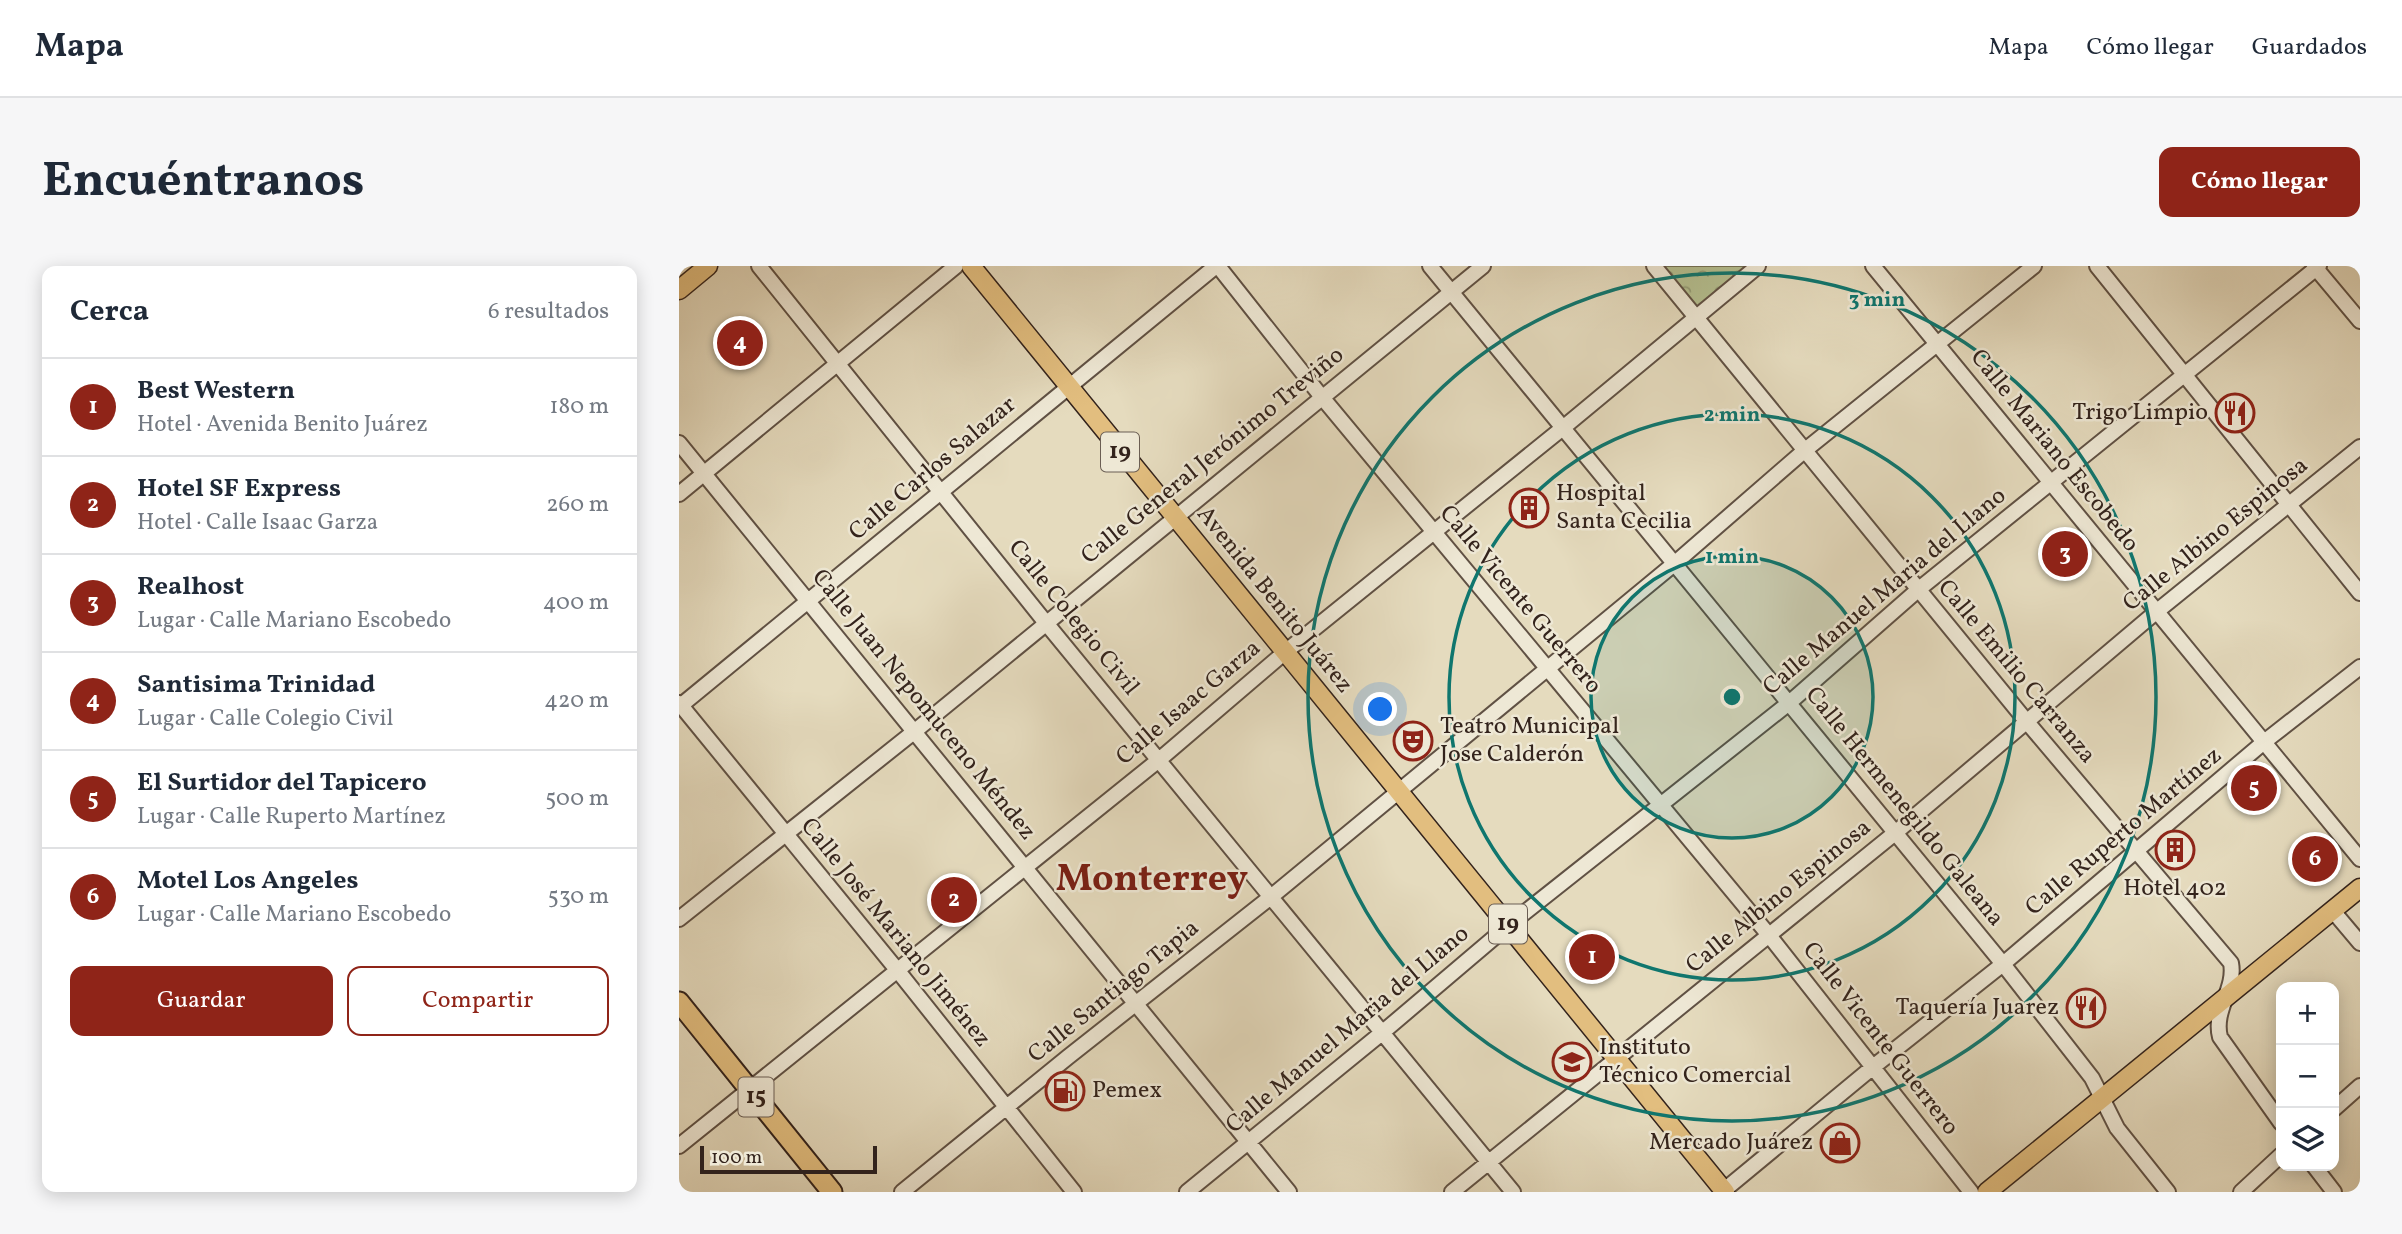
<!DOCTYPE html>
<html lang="es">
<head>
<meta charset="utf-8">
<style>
  :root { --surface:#fff; --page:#f6f6f7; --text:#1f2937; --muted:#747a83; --line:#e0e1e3; --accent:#8f2418 }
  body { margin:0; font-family:Vollkorn,serif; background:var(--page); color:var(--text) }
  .controls { position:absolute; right:21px; bottom:21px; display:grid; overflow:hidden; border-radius:14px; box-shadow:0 4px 18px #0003 }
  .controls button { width:63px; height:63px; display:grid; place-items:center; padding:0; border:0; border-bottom:2px solid var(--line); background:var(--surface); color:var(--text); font:35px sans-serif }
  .scale { position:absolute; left:21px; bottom:18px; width:177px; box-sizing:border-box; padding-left:7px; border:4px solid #33231c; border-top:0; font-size:19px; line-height:24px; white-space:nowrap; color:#33231c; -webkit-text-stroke:5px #eee8d5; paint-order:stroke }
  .you { position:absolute; left:702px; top:444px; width:24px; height:24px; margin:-18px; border:5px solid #fff; border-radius:50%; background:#1a73e8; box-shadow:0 0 0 10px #1a73e833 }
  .badge { display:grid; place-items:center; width:46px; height:46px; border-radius:50%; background:var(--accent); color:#fff; font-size:23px; font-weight:700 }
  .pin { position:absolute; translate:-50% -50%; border:4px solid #fff; box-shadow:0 2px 7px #0006 }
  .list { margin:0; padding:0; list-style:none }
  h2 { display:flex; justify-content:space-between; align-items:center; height:91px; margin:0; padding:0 28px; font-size:30px }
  h2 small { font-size:23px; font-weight:400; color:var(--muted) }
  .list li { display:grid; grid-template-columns:46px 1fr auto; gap:21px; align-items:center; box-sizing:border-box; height:98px; padding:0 28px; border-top:2px solid var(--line) }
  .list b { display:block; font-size:26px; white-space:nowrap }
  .list p { margin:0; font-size:23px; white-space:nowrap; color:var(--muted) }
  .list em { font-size:23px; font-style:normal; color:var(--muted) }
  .actions { display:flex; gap:14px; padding:21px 28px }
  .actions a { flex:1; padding:16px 0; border:2px solid var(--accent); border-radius:14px; text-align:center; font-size:24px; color:var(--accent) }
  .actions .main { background:var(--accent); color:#fff }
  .icon { flex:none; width:38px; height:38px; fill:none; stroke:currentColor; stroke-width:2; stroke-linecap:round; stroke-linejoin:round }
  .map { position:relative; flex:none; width:1681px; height:926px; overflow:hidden; border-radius:14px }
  header { display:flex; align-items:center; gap:42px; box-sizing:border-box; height:98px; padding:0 35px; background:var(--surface); border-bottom:2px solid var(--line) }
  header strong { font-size:33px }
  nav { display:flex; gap:38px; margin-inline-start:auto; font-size:24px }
  .intro { display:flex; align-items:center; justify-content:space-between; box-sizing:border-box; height:168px; padding:0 42px }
  h1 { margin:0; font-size:49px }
  .button { padding:18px 32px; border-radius:14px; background:var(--accent); color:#fff; font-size:24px; font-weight:700 }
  main { display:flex; gap:42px; padding:0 42px }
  aside { flex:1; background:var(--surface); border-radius:14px; box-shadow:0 4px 18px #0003 }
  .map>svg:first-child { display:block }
  .forest { fill:url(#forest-crowns); stroke:#747256; stroke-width:2 }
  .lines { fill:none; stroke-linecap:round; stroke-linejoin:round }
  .minor-casing { stroke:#605144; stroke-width:18 }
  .major-casing { stroke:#33231c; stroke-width:21 }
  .highway-casing { stroke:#33231c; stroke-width:23 }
  .minor { stroke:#eee8d5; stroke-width:14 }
  .major { stroke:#e2be7f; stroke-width:18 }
  .highway { stroke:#e2be7f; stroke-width:19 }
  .ring { fill:none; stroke:#0f766e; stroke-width:3.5 }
  .labels { text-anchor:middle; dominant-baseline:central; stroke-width:5; stroke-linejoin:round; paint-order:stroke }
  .shield { fill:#eee8d5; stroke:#6b5e54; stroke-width:2 }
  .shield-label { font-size:23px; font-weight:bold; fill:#33231c }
  .poi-label { font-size:24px; fill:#33231c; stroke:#eee8d5; text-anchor:start }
  .street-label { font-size:24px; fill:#33231c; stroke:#eee8d5 }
  .town-label { font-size:38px; font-weight:bold; fill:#7a1f14; stroke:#eee8d5 }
  .centre { fill:#0f766e; stroke:#eee8d5; stroke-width:3.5 }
  .ring-label { font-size:21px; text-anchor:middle; font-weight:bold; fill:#0f766e; stroke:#eee8d5; stroke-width:5; stroke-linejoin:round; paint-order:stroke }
</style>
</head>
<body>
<header>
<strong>Mapa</strong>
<nav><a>Mapa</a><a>Cómo llegar</a><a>Guardados</a></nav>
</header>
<div class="intro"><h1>Encuéntranos</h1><a class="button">Cómo llegar</a></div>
<main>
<aside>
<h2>Cerca<small>6 resultados</small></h2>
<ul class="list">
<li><span class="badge">1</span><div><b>Best Western</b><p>Hotel · Avenida Benito Juárez</p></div><em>180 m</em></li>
<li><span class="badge">2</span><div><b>Hotel SF Express</b><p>Hotel · Calle Isaac Garza</p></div><em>260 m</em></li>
<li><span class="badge">3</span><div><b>Realhost</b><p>Lugar · Calle Mariano Escobedo</p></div><em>400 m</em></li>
<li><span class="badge">4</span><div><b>Santisima Trinidad</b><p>Lugar · Calle Colegio Civil</p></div><em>420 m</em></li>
<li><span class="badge">5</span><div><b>El Surtidor del Tapicero</b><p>Lugar · Calle Ruperto Martínez</p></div><em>500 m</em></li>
<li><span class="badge">6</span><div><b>Motel Los Angeles</b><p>Lugar · Calle Mariano Escobedo</p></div><em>530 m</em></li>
</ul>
<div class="actions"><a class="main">Guardar</a><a>Compartir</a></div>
</aside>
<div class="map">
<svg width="1681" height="926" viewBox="0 0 1681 926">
  <defs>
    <pattern id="forest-crowns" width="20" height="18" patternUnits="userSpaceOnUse" patternTransform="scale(1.75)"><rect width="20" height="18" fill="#b5c091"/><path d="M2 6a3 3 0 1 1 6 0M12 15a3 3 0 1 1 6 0" fill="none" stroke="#949c76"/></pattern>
  </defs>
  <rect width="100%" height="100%" fill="#e5dbbe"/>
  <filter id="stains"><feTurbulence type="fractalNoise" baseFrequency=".00286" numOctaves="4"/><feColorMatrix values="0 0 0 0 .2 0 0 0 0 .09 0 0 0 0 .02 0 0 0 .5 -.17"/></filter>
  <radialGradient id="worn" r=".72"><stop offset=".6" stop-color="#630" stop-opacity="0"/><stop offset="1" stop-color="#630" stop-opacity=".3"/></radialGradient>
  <path class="forest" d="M975 0H1080L1016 51Z"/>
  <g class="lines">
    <defs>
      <path id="minor" d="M80 0 367 357 834 926
        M539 0 642 130 1089 668 1292 926
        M751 0 1324 698 1413 812 1438 862 1489 926
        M975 0 1348 456 1552 697C1557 723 1534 744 1541 771L1602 857
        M1194 0 1681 593
        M1418 0 1681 327
        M1635 0 1681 55
        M0 177 610 926
        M0 228 277 0
        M0 437 219 705 395 926
        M0 441 537 0
        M1654 645 1681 677
        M0 653 236 465 804 0
        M1655 843 1681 820
        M0 880 481 493 605 387 885 161 1079 0
        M1635 900 1655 926
        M223 926 389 791 593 630 995 298 1125 185 1355 0
        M508 926 704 766 830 659 1110 437 1240 323 1640 0
        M773 926 1216 567 1477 346 1681 181
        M1043 926 1194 801 1324 698 1585 476 1681 401
        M1562 926 1602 889"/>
      <path id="major" d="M292 0 1046 926
        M0 24 29 0
        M1308 926 1681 622"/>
      <path id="highway" d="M0 736 153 926"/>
    </defs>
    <use href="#minor" class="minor-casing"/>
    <use href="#major" class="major-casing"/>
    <use href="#highway" class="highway-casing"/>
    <use href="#minor" class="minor"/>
    <use href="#major" class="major"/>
    <use href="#highway" class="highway"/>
  </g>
  <circle cx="1053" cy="431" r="141" fill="#0f766e" fill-opacity=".12"/>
  <g class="ring">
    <circle cx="1053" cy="431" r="141"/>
    <circle cx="1053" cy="431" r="283"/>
    <circle cx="1053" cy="431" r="424"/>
  </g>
  <defs>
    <symbol id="restaurant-ring" viewBox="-11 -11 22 22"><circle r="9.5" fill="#eee8d5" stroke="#8f2418" stroke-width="1.5"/><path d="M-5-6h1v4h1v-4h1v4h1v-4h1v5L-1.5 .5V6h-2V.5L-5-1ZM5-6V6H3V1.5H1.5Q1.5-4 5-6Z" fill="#8f2418"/></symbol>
    <symbol id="building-ring" viewBox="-11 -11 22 22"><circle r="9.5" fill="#eee8d5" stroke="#8f2418" stroke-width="1.5"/><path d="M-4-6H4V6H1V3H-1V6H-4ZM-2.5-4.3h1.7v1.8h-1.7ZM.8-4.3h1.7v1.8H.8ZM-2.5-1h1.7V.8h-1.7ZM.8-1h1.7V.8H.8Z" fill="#8f2418"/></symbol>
    <symbol id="theatre-ring" viewBox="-11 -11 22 22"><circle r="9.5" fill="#eee8d5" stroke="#8f2418" stroke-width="1.5"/><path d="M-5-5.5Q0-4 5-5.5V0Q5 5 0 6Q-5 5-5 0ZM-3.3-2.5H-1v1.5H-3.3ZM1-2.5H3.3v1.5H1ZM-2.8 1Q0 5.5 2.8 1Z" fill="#8f2418"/></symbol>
    <symbol id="university-ring" viewBox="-11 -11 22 22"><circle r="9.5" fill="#eee8d5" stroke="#8f2418" stroke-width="1.5"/><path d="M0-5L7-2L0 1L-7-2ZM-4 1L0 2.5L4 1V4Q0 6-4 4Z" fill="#8f2418"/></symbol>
    <symbol id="fuel-ring" viewBox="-11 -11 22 22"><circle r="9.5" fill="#eee8d5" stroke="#8f2418" stroke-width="1.5"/><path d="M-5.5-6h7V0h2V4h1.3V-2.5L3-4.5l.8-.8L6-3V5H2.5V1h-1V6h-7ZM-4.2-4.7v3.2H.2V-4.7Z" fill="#8f2418"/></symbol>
    <symbol id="shop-ring" viewBox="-11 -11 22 22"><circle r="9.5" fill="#eee8d5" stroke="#8f2418" stroke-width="1.5"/><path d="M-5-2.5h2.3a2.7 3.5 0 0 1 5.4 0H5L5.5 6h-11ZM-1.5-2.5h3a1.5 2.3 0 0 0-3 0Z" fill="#8f2418"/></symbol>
  </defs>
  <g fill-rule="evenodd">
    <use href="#restaurant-ring" x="1534" y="125" width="44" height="44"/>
    <use href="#building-ring" x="828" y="220" width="44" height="44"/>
    <use href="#theatre-ring" x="712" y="453" width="44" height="44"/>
    <use href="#building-ring" x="1474" y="562" width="44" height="44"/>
    <use href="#restaurant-ring" x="1385" y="720" width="44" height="44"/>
    <use href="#university-ring" x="871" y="774" width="44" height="44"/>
    <use href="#fuel-ring" x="364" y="803" width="44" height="44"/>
    <use href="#shop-ring" x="1139" y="855" width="44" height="44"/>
  </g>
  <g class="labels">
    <g class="shield">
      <rect x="422" y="166.5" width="38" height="39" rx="5"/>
      <rect x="810" y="638.5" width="38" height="39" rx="5"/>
      <rect x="59.5" y="811.5" width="35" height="39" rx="5"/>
    </g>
    <g class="shield-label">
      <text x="441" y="186">19</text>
      <text x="829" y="658">19</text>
      <text x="77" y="831">15</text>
    </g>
    <g class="poi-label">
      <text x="1529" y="147" text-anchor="end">Trigo Limpio</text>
      <text x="877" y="228">Hospital<tspan x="877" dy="28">Santa Cecilia</tspan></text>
      <text x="761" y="461">Teatro Municipal<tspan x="761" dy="28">Jose Calderón</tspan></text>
      <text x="1496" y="623" text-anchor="middle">Hotel 402</text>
      <text x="1380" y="742" text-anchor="end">Taquería Juarez</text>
      <text x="920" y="782">Instituto<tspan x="920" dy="28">Técnico Comercial</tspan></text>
      <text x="413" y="825">Pemex</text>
      <text x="1134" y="877" text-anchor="end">Mercado Juárez</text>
    </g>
    <g class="street-label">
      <text transform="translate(1375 185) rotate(51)">Calle Mariano Escobedo</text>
      <text transform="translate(534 190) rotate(-39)">Calle General Jerónimo Treviño</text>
      <text transform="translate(254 203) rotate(-40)">Calle Carlos Salazar</text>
      <text transform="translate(1537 269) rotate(-39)">Calle Albino Espinosa</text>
      <text transform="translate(1206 326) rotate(-40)">Calle Manuel Maria del Llano</text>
      <text transform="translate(595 334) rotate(51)">Avenida Benito Juárez</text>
      <text transform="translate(841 334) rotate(50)">Calle Vicente Guerrero</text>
      <text transform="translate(394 352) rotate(51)">Calle Colegio Civil</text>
      <text transform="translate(1337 406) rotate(50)">Calle Emilio Carranza</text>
      <text transform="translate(510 437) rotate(-40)">Calle Isaac Garza</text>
      <text transform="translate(244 439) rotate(51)">Calle Juan Nepomuceno Méndez</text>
      <text transform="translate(1225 541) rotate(51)">Calle Hermenegildo Galeana</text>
      <text transform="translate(1445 566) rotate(-40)">Calle Ruperto Martínez</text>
      <text transform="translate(1100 631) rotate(-39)">Calle Albino Espinosa</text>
      <text transform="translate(216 667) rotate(51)">Calle José Mariano Jiménez</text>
      <text transform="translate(435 726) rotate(-39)">Calle Santiago Tapia</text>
      <text transform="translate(669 764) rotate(-40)">Calle Manuel Maria del Llano</text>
      <text transform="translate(1201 773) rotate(52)">Calle Vicente Guerrero</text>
    </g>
    <g class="town-label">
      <text x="473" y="614">Monterrey</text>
    </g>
  </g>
  <circle cx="1053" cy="431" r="10" class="centre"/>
  <g class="ring-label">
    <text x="1198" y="40">3 min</text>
    <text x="1053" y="155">2 min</text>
    <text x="1053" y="297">1 min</text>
  </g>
  <rect width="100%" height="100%" filter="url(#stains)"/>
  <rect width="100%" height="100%" fill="url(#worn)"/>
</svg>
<div class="controls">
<button>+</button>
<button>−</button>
<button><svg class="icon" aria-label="layers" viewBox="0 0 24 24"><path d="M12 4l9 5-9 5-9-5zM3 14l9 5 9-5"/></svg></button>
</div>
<div class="scale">100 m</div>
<div class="you"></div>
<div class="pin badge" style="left:913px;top:691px">1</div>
<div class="pin badge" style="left:275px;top:634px">2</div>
<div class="pin badge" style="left:1386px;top:288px">3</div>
<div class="pin badge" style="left:61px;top:77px">4</div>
<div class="pin badge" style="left:1575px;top:522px">5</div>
<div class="pin badge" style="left:1636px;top:593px">6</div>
</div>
</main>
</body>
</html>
